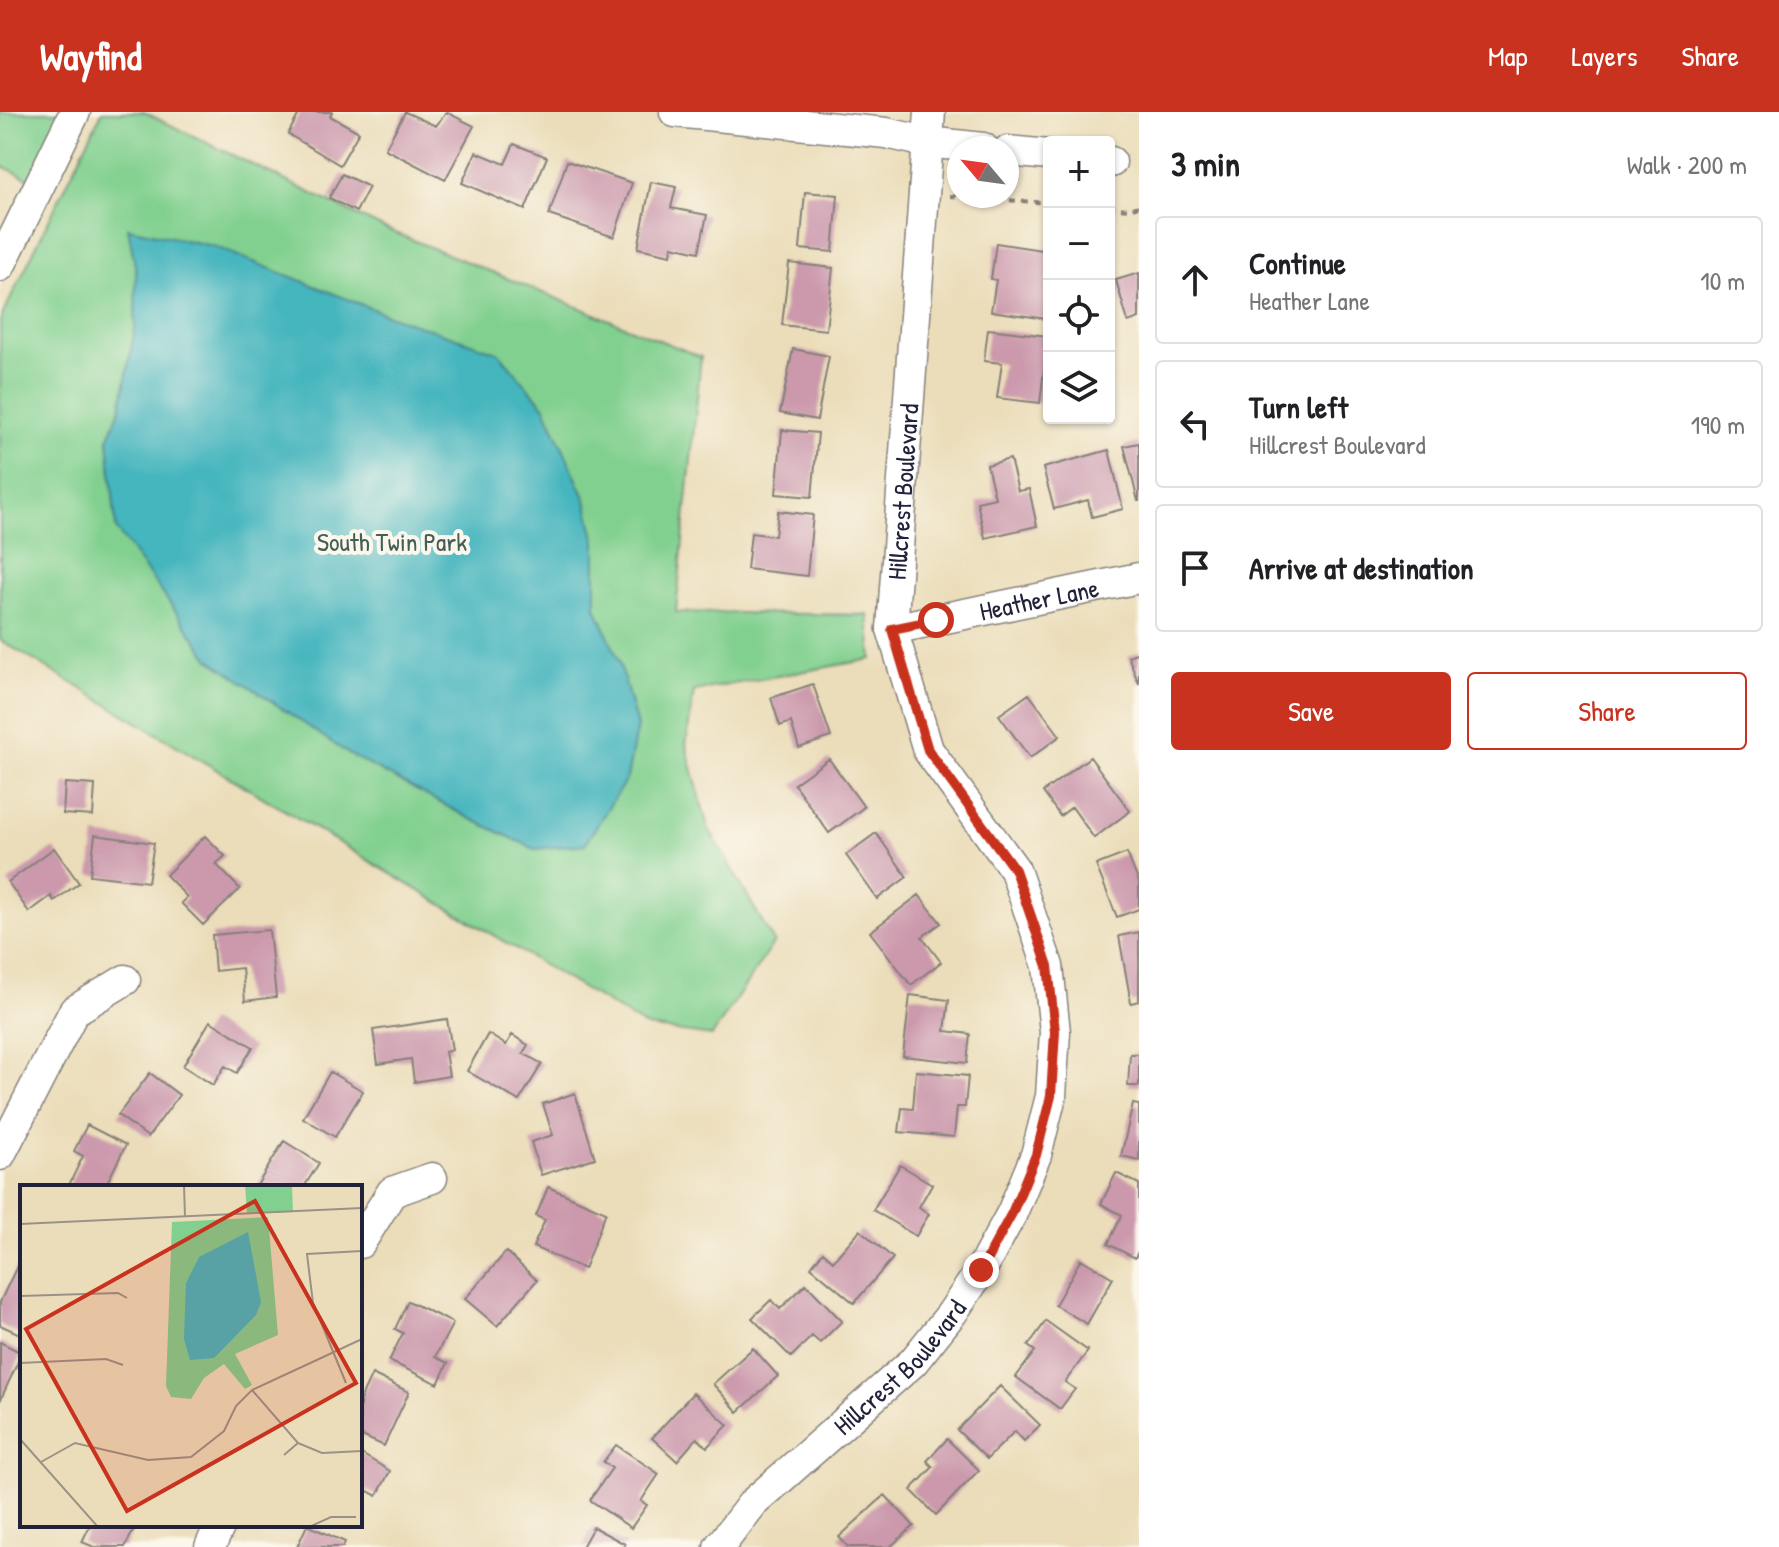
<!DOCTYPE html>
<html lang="en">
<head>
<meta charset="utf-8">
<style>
  :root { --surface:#fff; --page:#f2f2f2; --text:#202124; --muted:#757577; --line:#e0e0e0; --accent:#c8321e }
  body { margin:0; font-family:"Patrick Hand",sans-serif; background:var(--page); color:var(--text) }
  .controls { position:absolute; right:24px; top:24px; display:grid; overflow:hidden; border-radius:8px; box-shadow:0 2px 6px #0004 }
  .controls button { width:72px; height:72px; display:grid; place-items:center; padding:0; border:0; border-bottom:2px solid var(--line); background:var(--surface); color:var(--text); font:40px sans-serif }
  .compass { position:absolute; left:947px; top:24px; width:72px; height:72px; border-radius:50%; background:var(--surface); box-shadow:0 2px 6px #0004; rotate:299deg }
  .stop { position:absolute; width:24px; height:24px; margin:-18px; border:6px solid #c8321e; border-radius:50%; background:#fff }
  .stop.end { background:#c8321e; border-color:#fff; box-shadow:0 2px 8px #0008 }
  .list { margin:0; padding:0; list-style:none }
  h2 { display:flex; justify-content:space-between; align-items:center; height:104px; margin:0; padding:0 32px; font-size:34px }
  h2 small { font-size:26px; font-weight:400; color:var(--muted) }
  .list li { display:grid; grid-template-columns:52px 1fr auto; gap:24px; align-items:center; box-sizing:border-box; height:128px; margin:0 16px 16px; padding:0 16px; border:2px solid var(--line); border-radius:8px }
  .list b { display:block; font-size:30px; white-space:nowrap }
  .list p { margin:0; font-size:26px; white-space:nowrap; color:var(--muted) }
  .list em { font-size:26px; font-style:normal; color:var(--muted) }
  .actions { display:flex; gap:16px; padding:24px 32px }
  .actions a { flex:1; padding:18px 0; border:2px solid var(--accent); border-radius:8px; text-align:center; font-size:28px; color:var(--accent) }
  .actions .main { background:var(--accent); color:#fff }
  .icon { flex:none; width:44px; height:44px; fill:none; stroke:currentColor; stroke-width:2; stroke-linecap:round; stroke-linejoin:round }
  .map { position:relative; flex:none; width:1139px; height:1435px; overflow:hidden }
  header { display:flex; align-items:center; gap:48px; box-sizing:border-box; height:112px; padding:0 40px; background:var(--accent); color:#fff }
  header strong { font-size:38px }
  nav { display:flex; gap:44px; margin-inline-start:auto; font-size:28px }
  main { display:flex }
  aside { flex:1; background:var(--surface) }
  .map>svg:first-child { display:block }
  .green { fill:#81d08f; stroke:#527965; stroke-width:2 }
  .water { fill:#45b5be; stroke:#346c7c; stroke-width:2 }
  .building { fill:#cb98ac }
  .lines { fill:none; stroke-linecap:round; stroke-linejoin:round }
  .minor-casing { stroke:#86807a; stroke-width:33 }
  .path { stroke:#86807a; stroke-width:4; stroke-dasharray:6 6; stroke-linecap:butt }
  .minor { stroke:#fff; stroke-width:30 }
  .route { stroke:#c8321e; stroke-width:10 }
  .labels { text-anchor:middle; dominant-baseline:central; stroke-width:8; stroke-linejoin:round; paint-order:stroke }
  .street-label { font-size:26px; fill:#22223b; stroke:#fbf7ec }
  .park-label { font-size:26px; fill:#435f58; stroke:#fbf7ec }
  .inset-road { fill:none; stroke:#9b9287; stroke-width:2 }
  .view { fill:#c8321e; fill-opacity:0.15; stroke:#c8321e; stroke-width:4 }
  .inset-edge { fill:none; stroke:#22223b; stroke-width:4 }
</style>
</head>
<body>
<header>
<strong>Wayfind</strong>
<nav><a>Map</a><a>Layers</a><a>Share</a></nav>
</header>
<main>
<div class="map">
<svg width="1139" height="1435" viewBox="0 0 1139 1435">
  <rect width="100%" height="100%" fill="#fbf7ec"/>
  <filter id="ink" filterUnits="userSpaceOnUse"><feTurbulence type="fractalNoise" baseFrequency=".0125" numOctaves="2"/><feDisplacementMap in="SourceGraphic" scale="16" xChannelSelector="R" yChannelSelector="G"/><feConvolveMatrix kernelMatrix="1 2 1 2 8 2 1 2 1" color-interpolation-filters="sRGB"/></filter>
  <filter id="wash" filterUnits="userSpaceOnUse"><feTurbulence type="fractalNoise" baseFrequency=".006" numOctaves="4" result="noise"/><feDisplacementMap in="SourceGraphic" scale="32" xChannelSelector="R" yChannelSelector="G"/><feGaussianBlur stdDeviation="1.8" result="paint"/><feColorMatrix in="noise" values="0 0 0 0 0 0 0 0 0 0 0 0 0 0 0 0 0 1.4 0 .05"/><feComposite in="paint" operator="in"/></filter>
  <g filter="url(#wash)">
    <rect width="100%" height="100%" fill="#ebddb9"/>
    <path class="green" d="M0 0H75L40 72 0 53Z
      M102 0H144L383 116 701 245 676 500 868 503 872 547 694 579 686 633 708 716 774 830 712 924 647 915 0 528V208Z"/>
    <path class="water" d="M128 116 213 134 388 203 498 240 545 295 586 388 596 430V495L619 549 637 614 627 666 585 732 535 737 469 706 350 643 210 547 116 417 108 327 121 295 135 216 136 159Z"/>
    <g id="blocks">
      <path class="building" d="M300 0H332L330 4 359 20 340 53 288 22Z
        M405 0 436 14 446 0 474 14 445 68 385 37Z
        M514 32 547 45 525 98 462 71 476 40 505 52Z
        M567 49 632 71 614 125 549 103Z
        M342 62 369 75 356 100 329 86Z
        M651 70 676 75 671 96 707 103 699 140 672 134 671 143 638 136Z
        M805 80 838 83 833 140 800 137Z
        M996 131 1049 139 1047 207 991 199 996 168 991 167Z
        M789 151 833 156 826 218 782 213Z
        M1139 161V206L1128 210 1116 168Z
        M988 217 1048 224 1040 291 997 286 1002 251 984 249Z
        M793 237 829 244 817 308 780 301Z
        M782 318 818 321 812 385 776 382Z
        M1139 331V389H1138L1124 334Z
        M1109 338 1123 397 1092 405 1088 388 1054 397 1043 356Z
        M1010 347 1018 379 1029 377 1037 414 985 426 977 390 995 386 987 353Z
        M778 399 813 403 807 464 747 457 751 421 775 424Z
        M1139 540V572L1128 544Z
        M813 572 831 625 799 636 791 610 780 614 771 586Z
        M1029 582 1060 624 1030 646 999 603Z
        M1090 645 1130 699 1094 726 1072 695 1060 704 1043 680Z
        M829 647 864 695 829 721 794 672Z
        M65 671 95 673 93 704 63 702Z
        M876 721 907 765 877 787 846 743Z
        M95 723 154 731 148 770 90 763Z
        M205 724 225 744 216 752 240 777 203 813 181 791 187 785 166 763Z
        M54 736 79 771 54 789 51 784 29 800 8 770Z
        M1127 741 1139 771V797L1117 805 1096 753Z
        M919 783 941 811 922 825 941 850 911 873 870 820Z
        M269 818 276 885 245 889 242 856 215 859 212 823Z
        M1139 820V889L1131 891 1119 824Z
        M910 883 949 888 945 919 970 922 967 951 903 944Z
        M447 907 452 938 445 940 449 964 414 970 411 947 378 952 373 918Z
        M210 909 253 935 237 961 225 954 213 973 183 954Z
        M488 922 506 933 512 923 528 933 523 941 542 952 519 989 467 959Z
        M1130 942H1139V974H1128Z
        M916 959 968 964 965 995H957L954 1025 899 1020 902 996 913 997Z
        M330 960 363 979 335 1025 303 1006Z
        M150 961 179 983 148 1025 118 1003Z
        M575 981 595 1046 541 1063 531 1030 553 1023 543 992Z
        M1133 992 1139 993V1048L1121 1044Z
        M87 1013 126 1033 105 1075 69 1073 83 1044 74 1039Z
        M284 1029 319 1051 304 1075H256Z
        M900 1053 932 1072 919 1095 929 1102 916 1124 873 1098Z
        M1116 1061 1139 1072V1138L1135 1146 1108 1132 1122 1103 1101 1092Z
        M548 1075 606 1100 584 1157 533 1135 545 1108 536 1104Z
        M860 1118 893 1146 854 1191 811 1155 823 1140 833 1149Z
        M506 1140 537 1168 497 1214 465 1187Z
        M1081 1147 1113 1166 1087 1212 1055 1193Z
        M17 1154 22 1157V1223L0 1213V1190Z
        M806 1172 842 1209 820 1231 812 1224 791 1245 752 1206 771 1188 780 1197Z
        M408 1189 453 1211 435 1245 448 1251 438 1272 389 1249 403 1221 395 1217Z
        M1046 1209 1088 1239 1065 1270 1075 1277 1060 1297 1016 1265 1035 1239 1028 1234Z
        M0 1230 22 1241 0 1289Z
        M753 1236 778 1264 738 1300 713 1272Z
        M372 1262 409 1280 384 1334 360 1323V1288Z
        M1000 1274 1040 1313 1024 1329 1015 1319 987 1347 957 1318Z
        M693 1281 728 1313 707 1335 697 1326 677 1349 652 1326Z
        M947 1327 979 1358 936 1403 911 1378 933 1355 927 1349Z
        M616 1333 659 1362 641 1389 647 1393 631 1416 590 1388 612 1356 603 1350Z
        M360 1341 390 1359 377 1384 366 1378 360 1389Z
        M885 1383 914 1414 890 1435H848L839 1425Z
        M90 1413H136L125 1435H94L82 1430Z
        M307 1413 345 1430 343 1435H297Z
        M593 1415 625 1432 624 1435H582Z"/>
    </g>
  </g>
  <g filter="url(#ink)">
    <use href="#blocks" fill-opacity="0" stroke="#86807a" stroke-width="2"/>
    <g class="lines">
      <defs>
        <g id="minor">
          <path d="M675 0 886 21 927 30 983 36"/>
          <path d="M1007 39 1049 43"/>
          <path d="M1109 50H1111"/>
          <path d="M0 154 75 0"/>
          <path id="s1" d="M892 517 1139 466"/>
          <path d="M0 1043 74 899 125 868"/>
          <path d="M360 1131 392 1080 432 1066"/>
          <path d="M210 1435 220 1413"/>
          <path id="s2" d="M719 1435 753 1391 913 1250 952 1201 981 1158 1012 1101 1036 1043 1051 984 1055 920 1048 854 1015 758 928 638 892 517 930 0"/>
        </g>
      </defs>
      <use href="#minor" class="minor-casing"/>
      <path class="path" d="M950 84 1049 91
        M1109 95 1129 97 1139 94"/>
      <use href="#minor" class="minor"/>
    </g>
  </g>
  <g class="lines" filter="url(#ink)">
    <path class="route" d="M936 508 892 517 928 638 1015 758 1048 854 1055 920 1051 984 1036 1043 1012 1101 981 1158"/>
  </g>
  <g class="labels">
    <g class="street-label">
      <text stroke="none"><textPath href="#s2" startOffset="1216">Hillcrest Boulevard</textPath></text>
      <text stroke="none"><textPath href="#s1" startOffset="150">Heather Lane</textPath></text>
      <text stroke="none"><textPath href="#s2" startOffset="256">Hillcrest Boulevard</textPath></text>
    </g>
    <g class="park-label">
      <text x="392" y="429">South Twin Park</text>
    </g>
  </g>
  <g transform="translate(20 1073)">
    <rect width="342" height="342" fill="#ebddb9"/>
    <path d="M225 0H272L273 27 227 29ZM248 32 258 150 215 169 232 200 225 204 204 179 184 193 171 214 151 212 146 201 152 37Z" fill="#81d08f"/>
    <path d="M228 47 241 117 236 130 194 173 170 175 164 154 166 98 179 72Z" fill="#45b5be"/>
    <path class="inset-road" d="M164 0 165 32M0 39 342 23M0 111 98 108 107 113M0 178 86 174 103 180M326 198 293 118 287 69 342 66M232 205 278 258M0 254 78 342M264 270 278 258 302 268 342 266M21 277 55 258 128 275 171 272 204 246 216 221 232 205 342 154M209 342H263M289 342 311 332H336"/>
    <path class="view" d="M235 16 336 198 107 326 6 144Z"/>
    <rect width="342" height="342" class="inset-edge"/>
  </g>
</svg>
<div class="controls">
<button>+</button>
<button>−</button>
<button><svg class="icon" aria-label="locate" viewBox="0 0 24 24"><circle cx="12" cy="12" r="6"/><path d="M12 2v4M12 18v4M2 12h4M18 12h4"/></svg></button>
<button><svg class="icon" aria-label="layers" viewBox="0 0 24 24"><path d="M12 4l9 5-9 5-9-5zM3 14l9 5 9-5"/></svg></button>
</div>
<svg class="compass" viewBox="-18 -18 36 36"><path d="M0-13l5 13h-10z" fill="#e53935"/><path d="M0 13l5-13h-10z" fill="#757577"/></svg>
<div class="stop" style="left:936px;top:508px"></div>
<div class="stop end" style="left:981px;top:1158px"></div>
</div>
<aside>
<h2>3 min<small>Walk · 200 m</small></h2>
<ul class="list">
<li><svg class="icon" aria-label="ahead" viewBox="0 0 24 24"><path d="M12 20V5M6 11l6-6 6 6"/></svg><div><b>Continue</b><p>Heather Lane</p></div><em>10 m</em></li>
<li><svg class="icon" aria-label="left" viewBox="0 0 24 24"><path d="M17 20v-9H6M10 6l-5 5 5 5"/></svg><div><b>Turn left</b><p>Hillcrest Boulevard</p></div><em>190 m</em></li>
<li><svg class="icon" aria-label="arrive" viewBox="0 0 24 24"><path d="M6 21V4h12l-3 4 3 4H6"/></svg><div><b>Arrive at destination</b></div></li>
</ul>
<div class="actions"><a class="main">Save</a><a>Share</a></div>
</aside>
</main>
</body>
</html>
